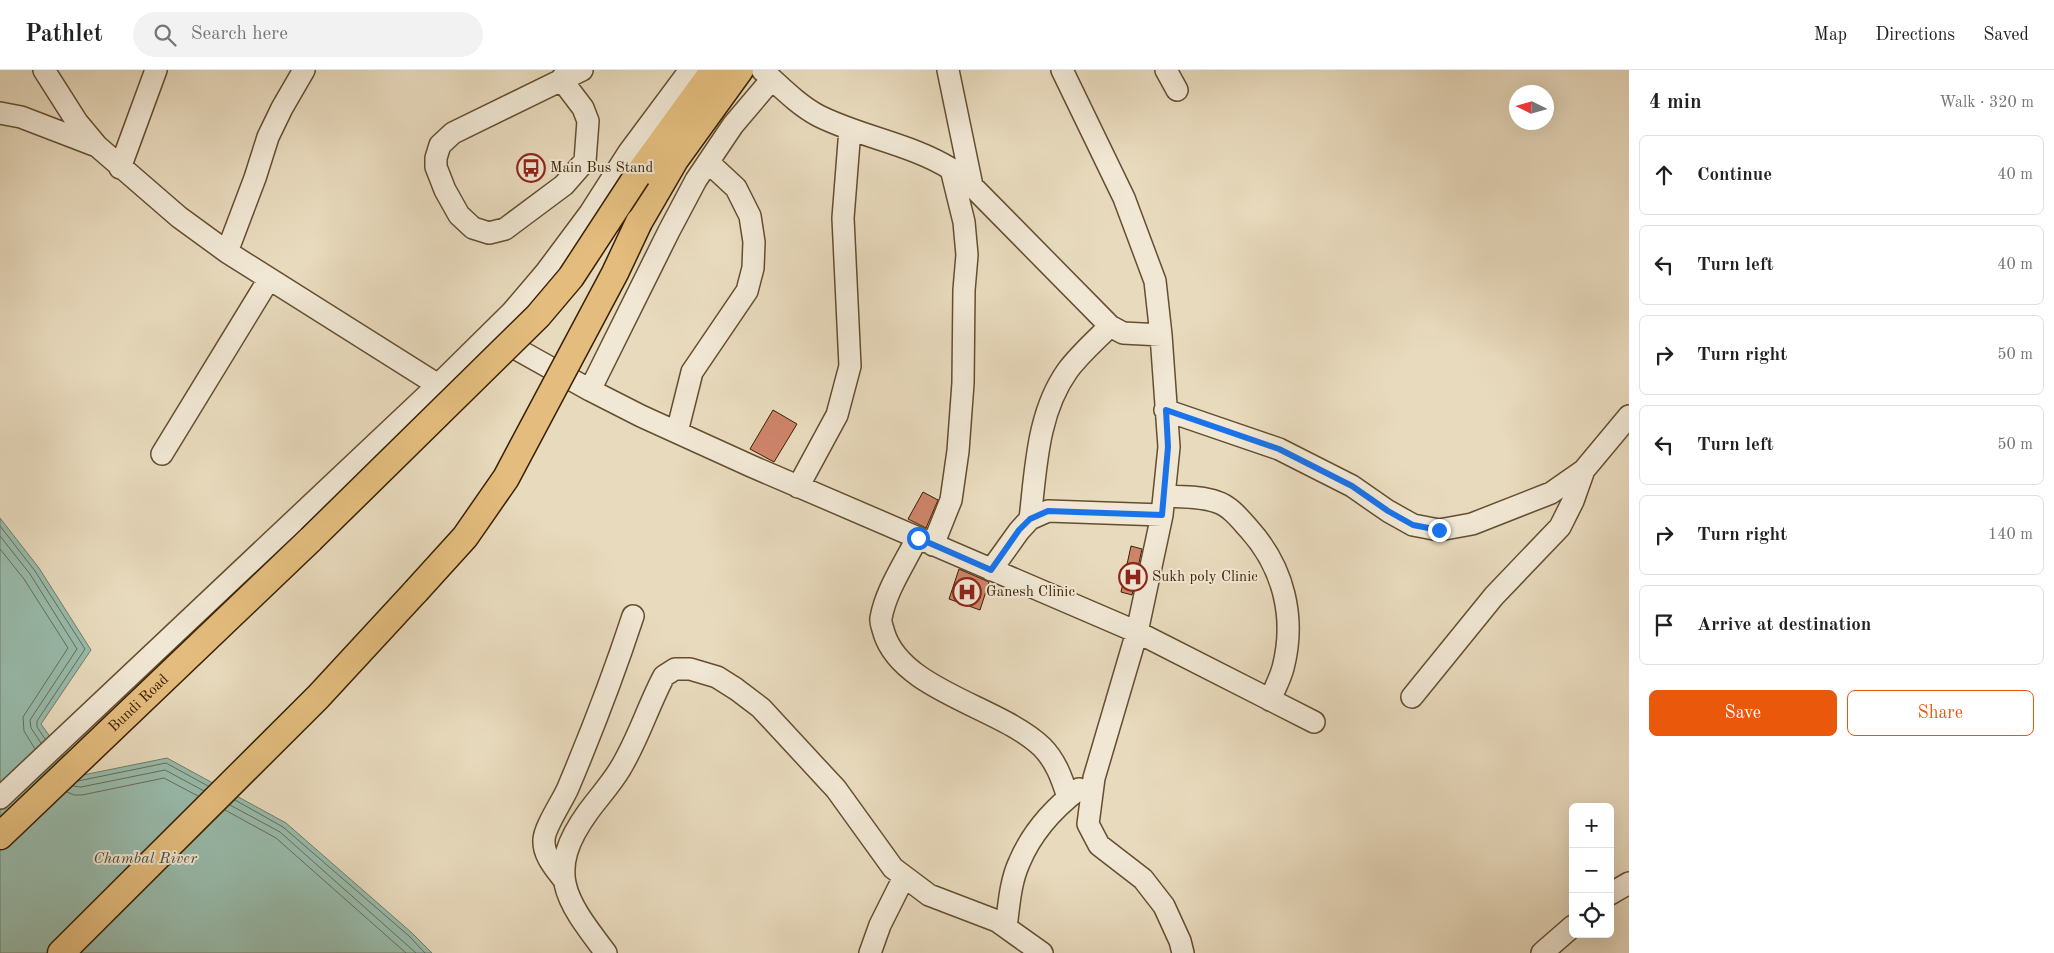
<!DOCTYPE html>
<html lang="en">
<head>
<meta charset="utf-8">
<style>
  :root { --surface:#fff; --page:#f2f2f2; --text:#202124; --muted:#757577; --line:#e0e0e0; --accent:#ea580c }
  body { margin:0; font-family:"Old Standard TT",serif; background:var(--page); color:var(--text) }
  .controls { position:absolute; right:15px; bottom:15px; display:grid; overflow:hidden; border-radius:8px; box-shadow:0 5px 20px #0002 }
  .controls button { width:45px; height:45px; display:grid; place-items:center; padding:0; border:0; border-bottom:1px solid var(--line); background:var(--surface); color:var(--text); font:25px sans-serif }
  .compass { position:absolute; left:1509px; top:15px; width:45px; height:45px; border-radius:50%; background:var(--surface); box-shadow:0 5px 20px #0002; rotate:275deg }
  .stop { position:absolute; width:15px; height:15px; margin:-11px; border:4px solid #1a73e8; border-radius:50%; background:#fff }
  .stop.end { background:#1a73e8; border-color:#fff; box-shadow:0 1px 5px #0008 }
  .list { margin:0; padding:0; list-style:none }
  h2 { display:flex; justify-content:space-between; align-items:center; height:65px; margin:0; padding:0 20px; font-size:21px }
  h2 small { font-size:16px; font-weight:400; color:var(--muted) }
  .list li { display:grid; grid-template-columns:32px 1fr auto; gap:15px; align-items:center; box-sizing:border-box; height:80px; margin:0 10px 10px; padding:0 10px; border:1px solid var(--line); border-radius:8px }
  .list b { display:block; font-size:19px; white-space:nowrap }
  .list em { font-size:16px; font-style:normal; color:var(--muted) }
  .actions { display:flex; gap:10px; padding:15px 20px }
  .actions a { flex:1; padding:11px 0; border:1px solid var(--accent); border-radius:8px; text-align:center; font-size:18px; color:var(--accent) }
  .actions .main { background:var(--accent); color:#fff }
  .icon { flex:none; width:28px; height:28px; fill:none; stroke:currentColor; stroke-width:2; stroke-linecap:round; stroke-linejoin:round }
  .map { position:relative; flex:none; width:1629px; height:883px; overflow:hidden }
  header { display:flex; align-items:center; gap:30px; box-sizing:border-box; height:70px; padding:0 25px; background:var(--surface); border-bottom:1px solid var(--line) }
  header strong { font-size:24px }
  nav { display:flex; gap:28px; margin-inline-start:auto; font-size:18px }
  .search { width:350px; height:45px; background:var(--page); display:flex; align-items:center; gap:12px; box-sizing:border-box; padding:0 18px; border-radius:28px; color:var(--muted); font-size:19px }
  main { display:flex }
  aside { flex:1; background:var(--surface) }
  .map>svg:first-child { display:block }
  .water { fill:#98bbac; stroke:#727d67 }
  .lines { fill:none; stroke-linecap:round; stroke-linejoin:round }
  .shore { stroke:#686e56; stroke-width:1 }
  .building { fill:#ce846a; stroke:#382000 }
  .minor-casing { stroke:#644e2f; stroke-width:24 }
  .major-casing { stroke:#382000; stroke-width:29 }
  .minor { stroke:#f0e7d4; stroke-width:21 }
  .major { stroke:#e4bd7e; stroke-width:26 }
  .major-bridge-casing { stroke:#382000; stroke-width:29; stroke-linecap:butt }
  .major-bridge { stroke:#e4bd7e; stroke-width:26 }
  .route { stroke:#1a73e8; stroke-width:6 }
  .labels { text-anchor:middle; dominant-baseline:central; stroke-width:4; stroke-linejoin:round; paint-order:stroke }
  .poi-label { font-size:15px; fill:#382000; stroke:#f0e7d4; text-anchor:start }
  .street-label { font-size:15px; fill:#382000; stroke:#f0e7d4 }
  .water-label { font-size:16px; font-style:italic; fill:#554e34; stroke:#f0e7d4 }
</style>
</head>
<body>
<header>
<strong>Pathlet</strong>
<div class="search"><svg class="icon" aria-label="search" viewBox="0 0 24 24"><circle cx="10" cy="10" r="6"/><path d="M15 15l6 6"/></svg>Search here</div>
<nav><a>Map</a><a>Directions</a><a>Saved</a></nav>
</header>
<main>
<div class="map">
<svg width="1629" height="883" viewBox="0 0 1629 883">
  <rect width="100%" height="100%" fill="#e8dabd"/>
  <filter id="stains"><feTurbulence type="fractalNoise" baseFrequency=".004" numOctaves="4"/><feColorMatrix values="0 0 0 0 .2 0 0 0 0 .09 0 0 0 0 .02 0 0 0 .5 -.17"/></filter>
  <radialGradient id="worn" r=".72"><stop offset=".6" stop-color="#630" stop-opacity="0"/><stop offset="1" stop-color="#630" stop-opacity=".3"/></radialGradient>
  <path class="water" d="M0 448 39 498 91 580 41 654 78 706 167 688 286 753 412 863 432 883H0Z"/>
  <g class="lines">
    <path class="shore" d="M0 456 35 501 85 579 37 651V657L45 669
      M0 466 30 504 77 579 30 650 31 658 41 673
      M0 479 24 509 68 578 23 647 24 661 35 679
      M78 711 166 693 208 716
      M73 716 81 717 165 700 204 721
      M67 722 74 725H82L164 708 198 726
      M235 730 283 757 409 866 425 883
      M230 735 280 762 416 883
      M225 740 276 768 406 883"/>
  </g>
  <path class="building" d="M773 340 797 354 774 392 750 379Z
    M923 422 938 430 926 458 908 449Z
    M1131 476 1142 479 1132 525 1121 522Z
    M959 499 989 512 980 540 949 529Z"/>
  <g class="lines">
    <defs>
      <path id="minor" d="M44 0 77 52 97 76 179 147 227 182 438 315
        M762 0C780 16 798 35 819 46 861 67 911 74 951 99 958 104 965 111 972 116L1110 256 1123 263 1161 265
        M948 0 972 116
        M1062 0 1124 128 1155 211 1161 265 1169 377 1162 445 1137 562 1094 708 1088 754 1099 775 1143 809 1164 836 1180 871 1183 883
        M1166 0 1177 20
        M561 9 583 38 588 51 585 91 564 115 505 159 489 163 473 158 459 145 445 120 436 97V88L440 75 453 63 582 0
        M0 43 21 47 94 75
        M120 98 156 0
        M227 182 255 108 268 67 282 38 304 0
        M497 268 590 320 641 346 751 396 1137 562 1314 652
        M590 320 669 161 696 110 733 55 772 9
        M1165 340 1279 379 1352 416 1388 441 1413 455 1439 460 1472 454 1551 423 1584 400 1629 346
        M677 362 692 302 747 221 753 198 754 172 750 146 736 118 708 92
        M162 384 269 209
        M798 417 837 345 850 296 843 148 850 59
        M1164 426C1181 427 1201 426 1217 432 1230 436 1240 449 1249 459 1284 498 1296 548 1283 598 1280 609 1274 620 1270 630
        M1030 449C1036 399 1037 343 1068 300 1080 284 1096 270 1110 256
        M917 468C905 493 886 520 881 548 880 553 883 558 884 563 902 621 1001 637 1042 677 1056 691 1062 709 1068 727
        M933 475 951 430 958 381 963 313 964 220 967 185 964 152 951 99
        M991 500 1019 461 1030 449 1048 441 1162 445
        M1412 627 1494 526 1560 457 1573 431 1584 400
        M0 728 438 315 512 242 546 202 590 143 629 82 690 0
        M564 810C555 798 543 785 544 770 544 758 563 730 568 718 592 661 614 604 633 546
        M1610 824 1629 813
        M1006 857C1009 836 1010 813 1019 793 1031 764 1054 738 1079 719
        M606 883C566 830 544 803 588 742 599 727 611 714 620 699 638 670 648 636 664 606L675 599H690L717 607 736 619 761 638 836 719 893 798 929 825 997 851 1042 883
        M870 883 880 855 904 807
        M1542 883 1573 856"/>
      <g id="major">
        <path d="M637 106 714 0"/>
        <path d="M639 152 675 90 740 0"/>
        <path id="s1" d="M0 766 311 469"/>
        <path d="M61 883 318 627 416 521"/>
      </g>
    </defs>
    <use href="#minor" class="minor-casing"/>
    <use href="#major" class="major-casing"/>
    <use href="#minor" class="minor"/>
    <use href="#major" class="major"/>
    <defs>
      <path id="major-bridge" d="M311 469 538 246 571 207 637 106
        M416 521 465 467 506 408 615 203 639 152"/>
    </defs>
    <use href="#major-bridge" class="major-bridge-casing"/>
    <use href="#major-bridge" class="major-bridge"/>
  </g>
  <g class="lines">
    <path class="route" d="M918 468 991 500 1019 460 1030 449 1048 441 1162 445 1168 377 1166 340 1279 379 1352 416 1388 441 1413 455 1439 460"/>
  </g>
  <defs>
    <symbol id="bus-ring" viewBox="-11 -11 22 22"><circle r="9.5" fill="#f0e7d4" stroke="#8f2418" stroke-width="1.5"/><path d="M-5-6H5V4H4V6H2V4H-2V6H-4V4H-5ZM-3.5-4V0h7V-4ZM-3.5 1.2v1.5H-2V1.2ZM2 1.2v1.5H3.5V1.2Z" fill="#8f2418"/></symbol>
    <symbol id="hospital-ring" viewBox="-11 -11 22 22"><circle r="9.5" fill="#f0e7d4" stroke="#8f2418" stroke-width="1.5"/><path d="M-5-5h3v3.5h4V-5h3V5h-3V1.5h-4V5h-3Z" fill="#8f2418"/></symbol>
  </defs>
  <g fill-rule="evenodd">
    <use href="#bus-ring" x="515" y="82" width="32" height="32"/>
    <use href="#hospital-ring" x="1117" y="491" width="32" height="32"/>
    <use href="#hospital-ring" x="951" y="506" width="32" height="32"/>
  </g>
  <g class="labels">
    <g class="poi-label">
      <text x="550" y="98">Main Bus Stand</text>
      <text x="1152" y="507">Sukh poly Clinic</text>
      <text x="986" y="522">Ganesh Clinic</text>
    </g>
    <g class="street-label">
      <text stroke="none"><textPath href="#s1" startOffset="192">Bundi Road</textPath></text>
    </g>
    <g class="water-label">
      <text x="145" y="789">Chambal River</text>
    </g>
  </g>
  <rect width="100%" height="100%" filter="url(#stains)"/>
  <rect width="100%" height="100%" fill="url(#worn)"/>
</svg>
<div class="controls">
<button>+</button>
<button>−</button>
<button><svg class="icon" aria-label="locate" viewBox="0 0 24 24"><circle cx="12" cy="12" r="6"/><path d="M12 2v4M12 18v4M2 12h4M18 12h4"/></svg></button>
</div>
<svg class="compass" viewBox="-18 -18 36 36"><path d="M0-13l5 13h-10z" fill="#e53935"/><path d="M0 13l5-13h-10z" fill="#757577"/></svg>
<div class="stop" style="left:918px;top:468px"></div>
<div class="stop end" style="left:1439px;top:460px"></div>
</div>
<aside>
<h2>4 min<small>Walk · 320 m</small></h2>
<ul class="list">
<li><svg class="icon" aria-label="ahead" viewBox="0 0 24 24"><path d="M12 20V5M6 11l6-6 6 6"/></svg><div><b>Continue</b></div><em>40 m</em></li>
<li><svg class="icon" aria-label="left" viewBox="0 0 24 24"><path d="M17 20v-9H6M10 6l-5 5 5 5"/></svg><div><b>Turn left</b></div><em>40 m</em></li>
<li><svg class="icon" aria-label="right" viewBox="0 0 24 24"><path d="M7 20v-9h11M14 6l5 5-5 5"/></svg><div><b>Turn right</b></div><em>50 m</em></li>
<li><svg class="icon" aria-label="left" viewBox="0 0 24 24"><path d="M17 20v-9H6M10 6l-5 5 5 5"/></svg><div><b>Turn left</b></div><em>50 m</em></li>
<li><svg class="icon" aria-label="right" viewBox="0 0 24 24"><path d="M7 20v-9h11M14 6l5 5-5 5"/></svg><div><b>Turn right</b></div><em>140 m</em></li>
<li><svg class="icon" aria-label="arrive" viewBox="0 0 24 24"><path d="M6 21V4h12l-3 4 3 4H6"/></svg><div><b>Arrive at destination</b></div></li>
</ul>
<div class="actions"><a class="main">Save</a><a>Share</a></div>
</aside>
</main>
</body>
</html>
